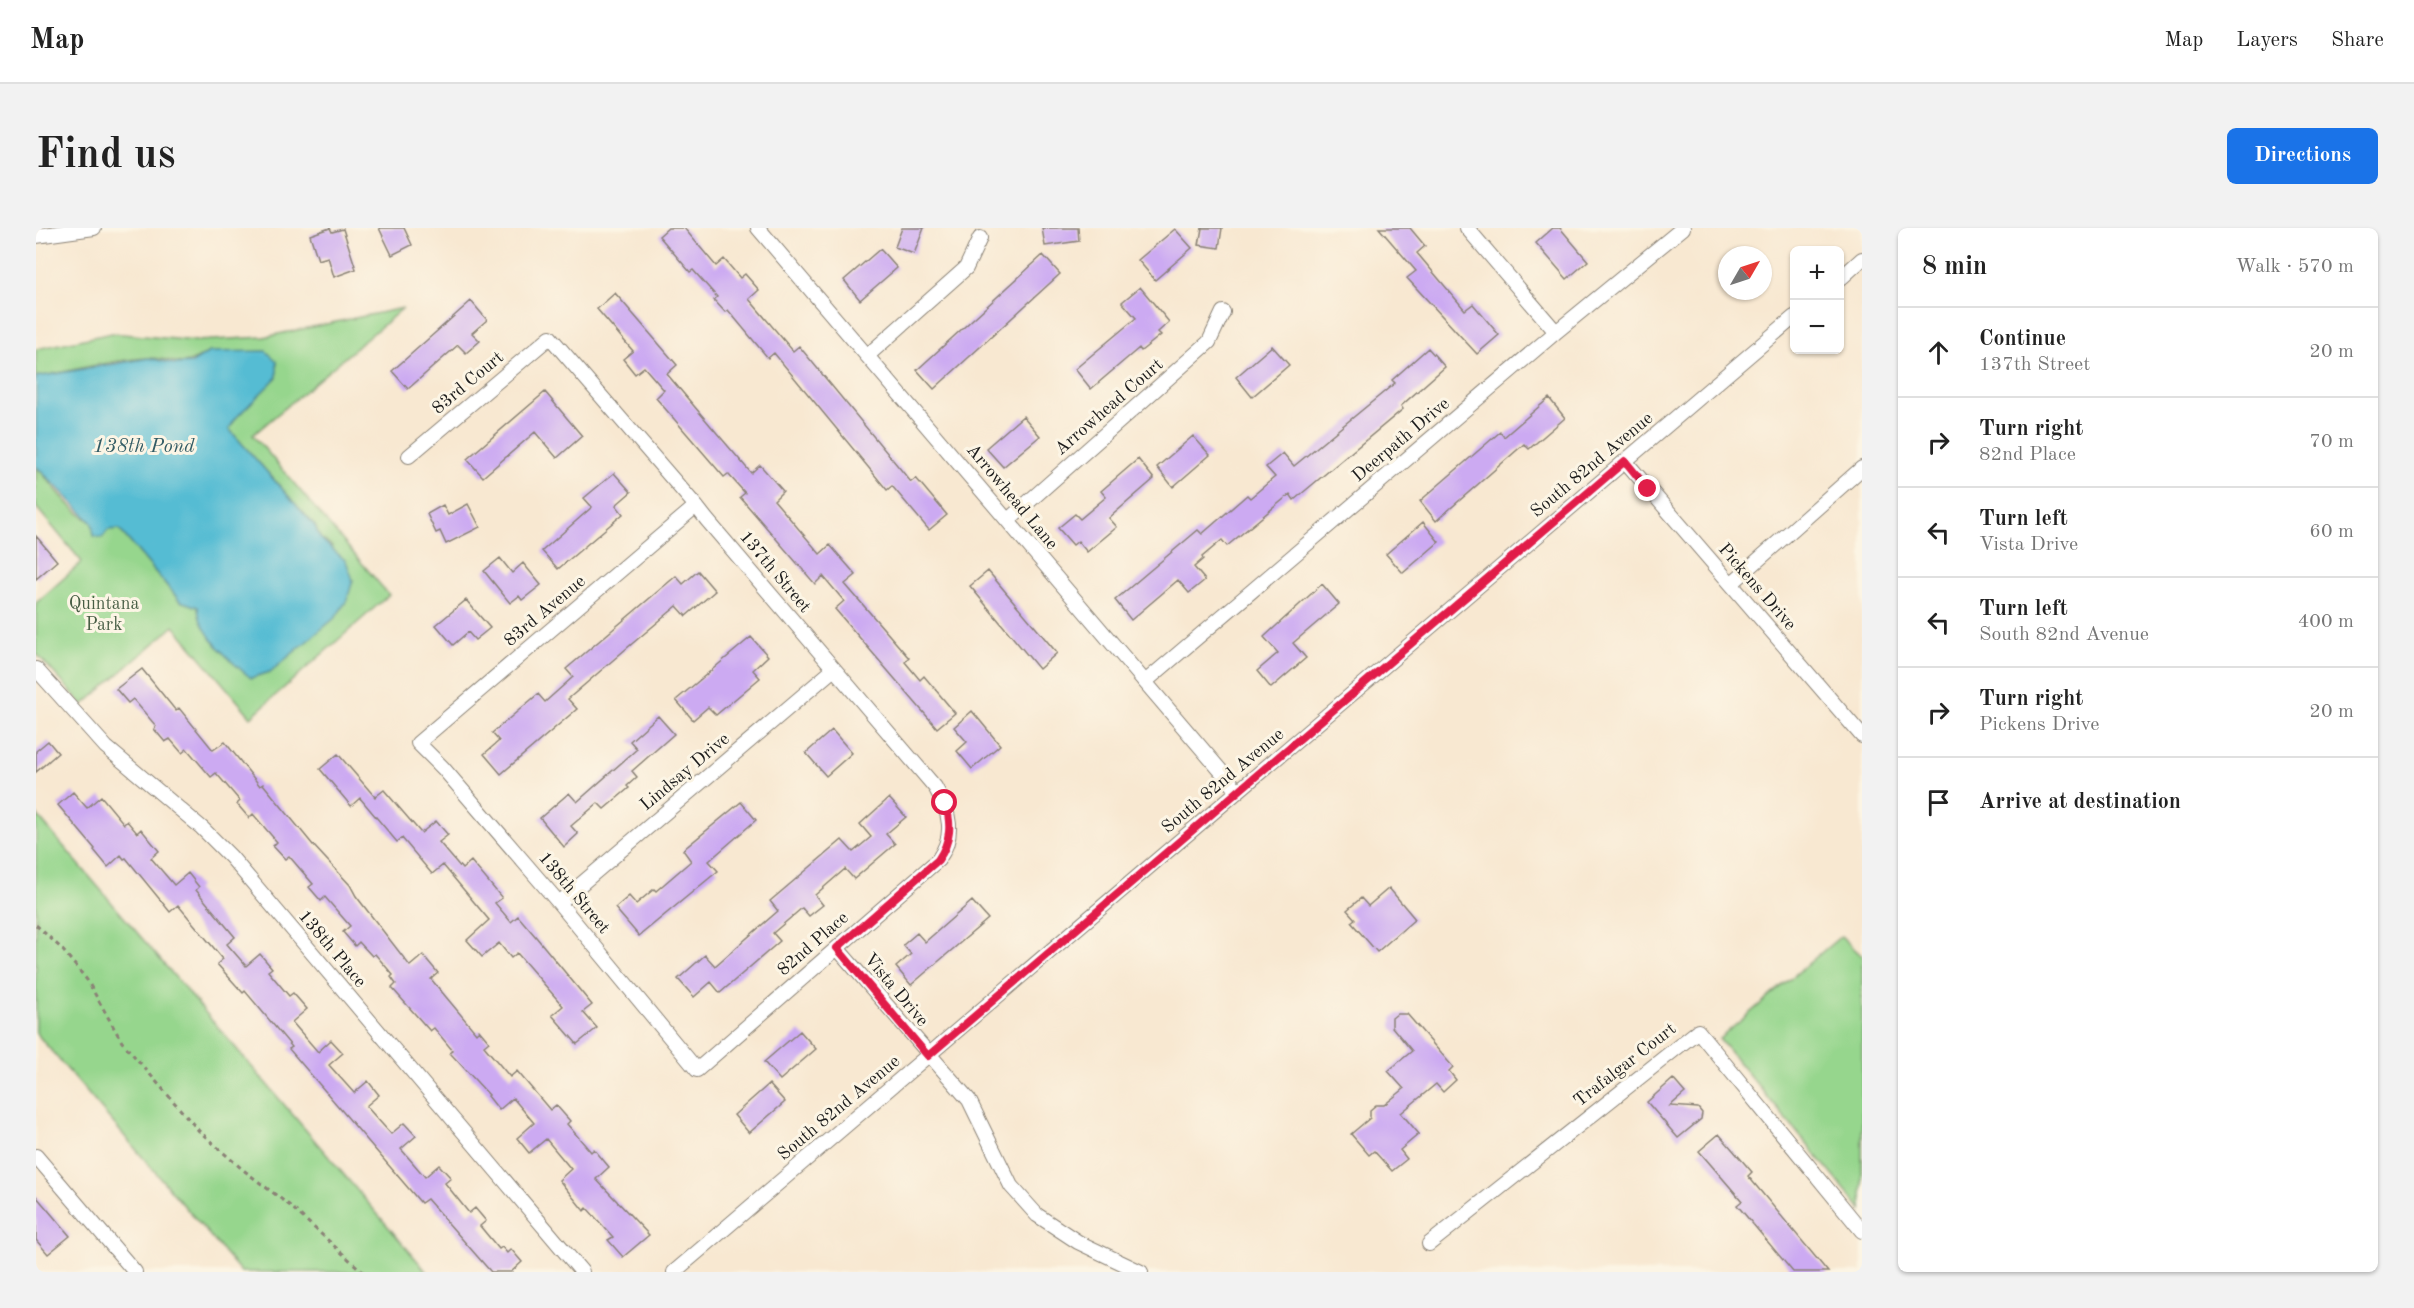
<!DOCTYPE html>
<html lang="en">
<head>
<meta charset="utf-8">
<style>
  :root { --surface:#fff; --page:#f2f2f2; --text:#222; --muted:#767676; --line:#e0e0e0; --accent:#1a73e8 }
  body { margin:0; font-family:"Old Standard TT",serif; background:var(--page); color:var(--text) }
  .controls { position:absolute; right:18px; top:18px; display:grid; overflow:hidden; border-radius:9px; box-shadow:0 2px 4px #0004 }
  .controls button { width:54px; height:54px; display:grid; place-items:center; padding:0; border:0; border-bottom:2px solid var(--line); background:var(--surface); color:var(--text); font:30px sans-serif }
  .compass { position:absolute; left:1682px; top:18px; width:54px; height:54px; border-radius:50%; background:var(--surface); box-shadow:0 2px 4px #0004; rotate:51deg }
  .stop { position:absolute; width:18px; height:18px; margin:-14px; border:4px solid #e11d48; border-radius:50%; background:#fff }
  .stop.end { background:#e11d48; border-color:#fff; box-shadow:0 2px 6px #0008 }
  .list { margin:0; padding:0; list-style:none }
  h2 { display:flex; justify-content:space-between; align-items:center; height:78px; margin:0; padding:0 24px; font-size:26px }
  h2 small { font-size:20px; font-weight:400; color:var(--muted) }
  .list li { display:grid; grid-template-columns:39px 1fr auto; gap:18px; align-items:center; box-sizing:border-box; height:90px; padding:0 24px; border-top:2px solid var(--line) }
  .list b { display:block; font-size:22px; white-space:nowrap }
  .list p { margin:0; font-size:20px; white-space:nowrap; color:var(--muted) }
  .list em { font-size:20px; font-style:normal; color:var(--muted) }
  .icon { flex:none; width:33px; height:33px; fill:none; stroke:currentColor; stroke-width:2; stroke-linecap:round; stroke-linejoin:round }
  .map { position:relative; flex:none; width:1826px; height:1044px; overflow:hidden; border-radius:9px }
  header { display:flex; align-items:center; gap:36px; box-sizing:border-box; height:84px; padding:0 30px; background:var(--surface); border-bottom:2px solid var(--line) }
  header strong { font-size:28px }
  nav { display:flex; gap:33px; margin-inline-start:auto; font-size:21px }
  .intro { display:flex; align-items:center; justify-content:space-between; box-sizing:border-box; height:144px; padding:0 36px }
  h1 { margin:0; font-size:42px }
  .button { padding:15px 27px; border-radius:9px; background:var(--accent); color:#fff; font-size:21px; font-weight:700 }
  main { display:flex; gap:36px; padding:0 36px }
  aside { flex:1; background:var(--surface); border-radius:9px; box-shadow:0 2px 4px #0004 }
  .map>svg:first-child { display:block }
  .green { fill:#96d68d; stroke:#597954; stroke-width:1.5 }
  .water { fill:#55bcd3; stroke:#386c78; stroke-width:1.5 }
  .building { fill:#ccaaf2 }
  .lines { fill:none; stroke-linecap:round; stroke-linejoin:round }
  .street-casing { stroke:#8a8276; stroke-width:16 }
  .path { stroke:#8a8276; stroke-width:3; stroke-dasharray:4.5 4.5; stroke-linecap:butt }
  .street { stroke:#fff; stroke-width:14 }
  .route { stroke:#e11d48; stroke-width:8 }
  .labels { text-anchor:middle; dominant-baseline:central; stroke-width:6; stroke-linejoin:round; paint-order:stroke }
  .street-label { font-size:18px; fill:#1c1c1c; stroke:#fcf5e5 }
  .park-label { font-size:18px; fill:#475d44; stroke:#fcf5e5 }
  .water-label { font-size:20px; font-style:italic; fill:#335c65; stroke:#fcf5e5 }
</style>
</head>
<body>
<header>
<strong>Map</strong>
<nav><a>Map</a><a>Layers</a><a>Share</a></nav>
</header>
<div class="intro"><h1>Find us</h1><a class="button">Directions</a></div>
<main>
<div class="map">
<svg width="1826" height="1044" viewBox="0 0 1826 1044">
  <rect width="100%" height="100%" fill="#fcf5e5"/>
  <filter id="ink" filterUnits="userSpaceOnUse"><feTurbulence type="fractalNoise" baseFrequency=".0167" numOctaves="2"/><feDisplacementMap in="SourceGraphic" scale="12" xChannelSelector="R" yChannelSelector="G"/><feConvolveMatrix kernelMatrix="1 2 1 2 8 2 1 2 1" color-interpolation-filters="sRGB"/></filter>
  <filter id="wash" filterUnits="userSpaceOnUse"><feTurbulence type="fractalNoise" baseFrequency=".008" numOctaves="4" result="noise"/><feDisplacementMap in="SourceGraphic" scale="24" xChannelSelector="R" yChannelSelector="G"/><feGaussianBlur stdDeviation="1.35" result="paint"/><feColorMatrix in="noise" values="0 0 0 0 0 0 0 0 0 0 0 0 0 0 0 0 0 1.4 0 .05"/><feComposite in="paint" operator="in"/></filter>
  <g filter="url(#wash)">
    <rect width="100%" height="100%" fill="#f8e8d1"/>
    <path class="green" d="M367 80 217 207 353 367 215 489 138 398 47 477 0 425V375L46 334 0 279V238C21 261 48 304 83 301L144 373 296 318 284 310 279 298 193 201 200 190 173 124C141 145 141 129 111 130 74 132 36 143 0 149V121L76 105 160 113 228 109Z
      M0 586 391 1044H205L0 805Z
      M1805 708 1826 728V982L1683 811Z"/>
    <path class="water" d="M230 123 241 133V149L200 190 193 201 279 298 284 310 310 333 317 352 311 372 300 389 234 444 215 450C196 435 162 404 162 379L144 373 83 301 72 302 66 310 58 308 56 295 0 238V149L113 130 139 136 156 135 173 124Z"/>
    <g id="blocks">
      <path class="building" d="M294 0 296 4 307 1 320 41 298 49 292 29 282 32 274 7Z
        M343 0H368L376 17 356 27Z
        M632 0H648L680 38 688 31 704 50 709 46 723 62 713 71 757 123 763 118 875 254 880 250 911 287 893 302 856 258 851 262 738 125 732 130 692 82 689 84 678 72 681 69 657 42 654 44 623 8Z
        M866 0H888L878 26 859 19Z
        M1006 0H1042L1043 13 1009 18Z
        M1166 0H1186L1183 20 1163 17Z
        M1343 0H1374L1389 18 1381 25 1429 82 1437 76 1463 107 1441 126 1371 50 1380 43Z
        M1517 0H1524L1552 33 1531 51 1500 15Z
        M1139 1 1156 20 1119 52 1102 32Z
        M844 21 861 40 824 72 808 52Z
        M1007 27 1024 46 898 161 881 142Z
        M1104 59 1133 94 1122 104 1125 107 1105 123 1103 120 1055 161 1039 141 1100 90 1086 74Z
        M579 65 641 137 631 146 674 197 715 245 724 237 747 263 738 272 784 326 794 317 820 347 809 356 873 430 869 434 884 452 888 448 919 485 901 500 799 381 808 373 787 348 779 356 704 269 709 265 692 246 688 249 620 170 628 162 608 139 599 146 587 131 597 123 561 81Z
        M435 73 451 92 436 105 444 113 430 125 422 117 372 161 356 143Z
        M1236 118 1253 137 1216 169 1200 149Z
        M1392 120 1409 139 1365 178 1367 181 1258 272 1254 266 1191 318 1186 312 1166 329 1167 331 1158 339 1169 352 1153 365 1142 352 1095 392 1079 372 1162 302 1166 306 1211 267 1214 270 1239 249 1230 239 1247 225 1258 238 1359 155 1356 152Z
        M509 164 546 208 521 230 499 204 447 249 431 231Z
        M1513 170 1529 190 1493 221 1488 216 1400 293 1384 273 1464 204 1468 209Z
        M987 188 1004 208 967 239 950 220Z
        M1157 208 1174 227 1137 259 1121 239Z
        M1102 231 1118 251 1073 290 1081 299 1051 324 1042 313 1037 317 1022 300 1039 286 1044 291 1070 269 1065 263Z
        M578 245 595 264 580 277 587 286 522 341 506 323 556 279 548 270Z
        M432 276 444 299 410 316 404 303 400 305 391 286 407 277 412 287Z
        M1387 294 1403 314 1367 345 1350 326Z
        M0 308 21 333 0 351Z
        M464 330 476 345 487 335 505 357 486 372 483 368 474 375 448 343Z
        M662 343 679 363 650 388 641 378 591 420 532 471 541 481 465 546 448 526 463 513 456 505 502 466 509 474 537 449 530 441 640 348 647 356Z
        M952 343 1021 425 1003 441 934 358Z
        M1286 356 1303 376 1257 415 1270 430 1235 460 1221 443 1242 425 1228 409Z
        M430 372 454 400 439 412 432 404 417 417 400 397Z
        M715 409 732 428 717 442 724 450 680 487 672 479 657 492 640 472Z
        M106 441 140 483 143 480 177 522 189 514 224 558 227 556 277 617 314 657 320 668 374 738 387 727 402 745 395 751 440 805 443 802 453 814 448 818 474 849 481 843 514 882 520 877 534 893 531 896 555 924 558 921 573 939 560 951 613 1007 587 1029 572 1012 577 1009 551 980 548 983 523 952 535 941 510 911 493 925 481 910 498 895 477 870 463 882 452 868 453 867 414 825 417 823 398 800 394 803 356 760 360 756 355 749 357 747 339 726 336 728 323 714 319 718 307 704 314 698 289 669 285 673 273 659 277 656 253 628 249 631 237 618 241 614 217 586 213 590 201 576 204 573 180 545 175 549 151 521 146 525 134 511 129 514 118 501 120 498 97 471 92 475 80 461Z
        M936 483 964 517 936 541 921 523 931 514 918 499Z
        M622 488 638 506 596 543 601 549 591 558 593 560 568 581 562 575 535 598 542 606 528 619 504 590 533 565 541 574 601 521 594 513Z
        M796 502 816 525 790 548 770 525Z
        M12 513 22 525 0 544V523Z
        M302 526 339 569 348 562 385 605 400 593 412 607 403 614 426 641 435 633 466 670 459 675 475 694 482 688 500 709 556 777 547 784 561 800 541 816 516 787 527 778 481 725 475 730 463 715 446 729 431 712 453 692 407 637 396 646 366 610 361 614 324 570 315 578 284 541Z
        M37 564 51 580 65 568 88 596 91 593 101 605 105 601 123 623 115 630 138 657 152 645 163 659 160 662 199 709 191 716 210 738 224 726 236 740 232 743 253 768 257 765 271 781 256 794 282 824 295 812 307 825 293 837 318 865 332 853 343 867 330 878 355 906 368 895 380 908 365 921 389 949 403 937 415 950 409 955 433 985 439 980 450 993 444 998 463 1021 466 1019 471 1025 475 1021 486 1034 475 1044H455L391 971 385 975 253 821 256 819 209 763 207 765 181 736 187 731 142 677 134 684 90 630 88 631 85 627 72 639 58 622 59 621 22 577Z
        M853 570 870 589 850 606 859 616 818 651 809 641 779 667 787 677 773 688 766 680 737 705 744 713 684 765 675 754 658 769 642 751 669 727 679 738 742 683 734 673 806 612 817 624 835 609 824 596Z
        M705 574 720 592 673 633 682 643 603 708 579 680 593 668 600 676 618 661 620 663 655 633 647 622Z
        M1353 660 1379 691 1341 724 1315 694 1319 691 1311 682 1325 670 1332 678Z
        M936 673 952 691 875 757 860 739 875 726 867 717 881 705 889 714Z
        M1361 786H1371L1417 839 1413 843 1420 852 1407 864 1400 856 1365 885 1383 906 1364 922 1371 931 1356 943 1338 923 1333 927 1315 906 1334 890V882L1340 877H1348L1368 861 1352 843 1376 823 1356 799V790Z
        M764 803 780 821 744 852 728 834Z
        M1637 851 1649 865 1634 878 1662 880 1666 885 1665 891 1642 910 1611 874Z
        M733 856 749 874 713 905 698 887Z
        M1683 906 1716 944 1712 948 1792 1044H1757L1701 977 1706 973 1663 923Z
        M0 968 34 1008 12 1026 0 1012Z"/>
    </g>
  </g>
  <g filter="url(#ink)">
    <use href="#blocks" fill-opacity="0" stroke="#8a8276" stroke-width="1.5"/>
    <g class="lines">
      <defs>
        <path id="street" d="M722 0 1202 563
          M1431 0 1520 104
          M0 8 58 0
          M1804 51 1826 31
          M831 128 930 40 944 10
          M373 228 514 109 660 278 671 292 899 559C914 584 920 607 902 632L661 842 523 675 407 540 382 515 660 278
          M1589 233 1826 508
          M972 292 1173 114 1187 84
          M1695 356 1826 240
          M0 441 70 519 166 600 195 629 546 1044
          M1109 454 1520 104 1647 0
          M523 675 798 441
          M801 720 933 872 975 958 1001 987 1042 1014 1105 1044
          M0 928 99 1044
          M1393 1016 1662 803 1826 1003
          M638 1044 1758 89"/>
      </defs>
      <use href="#street" class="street-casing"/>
      <path class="path" d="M0 697 25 720 51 752 86 814 163 903 206 941 253 977 327 1044"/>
      <use href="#street" class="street"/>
    </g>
  </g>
  <g class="lines" filter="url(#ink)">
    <path class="route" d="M909 575C916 596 915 613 902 632L801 720 892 828 1589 233 1612 261"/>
  </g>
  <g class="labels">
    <g class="street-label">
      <text transform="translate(432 155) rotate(-40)">83rd Court</text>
      <text transform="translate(1073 179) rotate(-41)">Arrowhead Court</text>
      <text transform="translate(1365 212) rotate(-40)">Deerpath Drive</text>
      <text transform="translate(1556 237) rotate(-40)">South 82nd Avenue</text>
      <text transform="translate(976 269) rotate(50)">Arrowhead Lane</text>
      <text transform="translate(739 344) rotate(50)">137th Street</text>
      <text transform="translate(1721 359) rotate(49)">Pickens Drive</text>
      <text transform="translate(509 383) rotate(-40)">83rd Avenue</text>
      <text transform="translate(649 544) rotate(-40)">Lindsay Drive</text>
      <text transform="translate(1187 553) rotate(-40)">South 82nd Avenue</text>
      <text transform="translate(538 665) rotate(50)">138th Street</text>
      <text transform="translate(777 716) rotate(-41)">82nd Place</text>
      <text transform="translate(296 721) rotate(50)">138th Place</text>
      <text transform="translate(860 762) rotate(50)">Vista Drive</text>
      <text transform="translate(1589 837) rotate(-38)">Trafalgar Court</text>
      <text transform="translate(803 880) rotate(-40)">South 82nd Avenue</text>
    </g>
    <g class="park-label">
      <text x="68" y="376">Quintana<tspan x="68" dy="21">Park</tspan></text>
    </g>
    <g class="water-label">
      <text x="108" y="219">138th Pond</text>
    </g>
  </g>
</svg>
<div class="controls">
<button>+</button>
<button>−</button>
</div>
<svg class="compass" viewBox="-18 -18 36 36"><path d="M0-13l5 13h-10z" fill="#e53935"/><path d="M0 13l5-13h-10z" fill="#767676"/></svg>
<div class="stop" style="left:909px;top:575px"></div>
<div class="stop end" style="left:1612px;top:261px"></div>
</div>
<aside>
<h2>8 min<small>Walk · 570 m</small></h2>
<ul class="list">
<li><svg class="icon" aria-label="ahead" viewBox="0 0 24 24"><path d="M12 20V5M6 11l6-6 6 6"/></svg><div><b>Continue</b><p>137th Street</p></div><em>20 m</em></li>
<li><svg class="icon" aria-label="right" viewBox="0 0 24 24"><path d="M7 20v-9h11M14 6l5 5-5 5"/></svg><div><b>Turn right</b><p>82nd Place</p></div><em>70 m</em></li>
<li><svg class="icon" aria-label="left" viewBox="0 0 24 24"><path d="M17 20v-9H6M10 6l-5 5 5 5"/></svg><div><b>Turn left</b><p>Vista Drive</p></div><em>60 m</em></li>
<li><svg class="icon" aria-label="left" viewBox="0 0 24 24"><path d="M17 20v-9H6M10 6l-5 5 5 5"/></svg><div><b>Turn left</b><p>South 82nd Avenue</p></div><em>400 m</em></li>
<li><svg class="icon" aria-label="right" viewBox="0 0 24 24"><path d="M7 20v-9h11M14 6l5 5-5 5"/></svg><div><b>Turn right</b><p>Pickens Drive</p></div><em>20 m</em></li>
<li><svg class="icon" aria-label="arrive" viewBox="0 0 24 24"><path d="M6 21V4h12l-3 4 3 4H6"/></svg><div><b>Arrive at destination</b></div></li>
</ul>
</aside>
</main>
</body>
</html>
